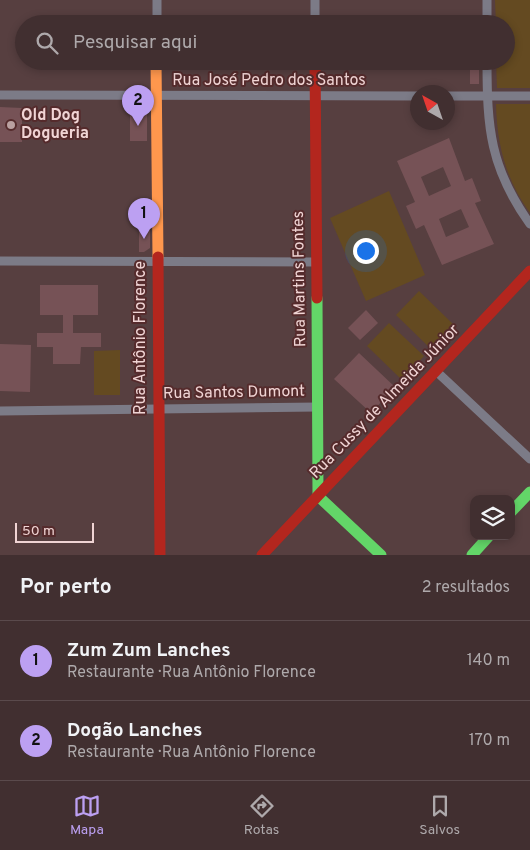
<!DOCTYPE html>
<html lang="pt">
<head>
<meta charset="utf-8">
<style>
  :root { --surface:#412f30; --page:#4c3b3c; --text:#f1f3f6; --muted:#aea9ab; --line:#5a4a4c; --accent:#bca0f2 }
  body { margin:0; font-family:Overpass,sans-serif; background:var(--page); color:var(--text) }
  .controls { position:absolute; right:15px; bottom:15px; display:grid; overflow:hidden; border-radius:10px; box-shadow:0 2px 8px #0003 }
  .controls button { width:45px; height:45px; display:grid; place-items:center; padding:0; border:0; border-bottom:1px solid var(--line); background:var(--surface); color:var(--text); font:25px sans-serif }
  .compass { position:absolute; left:410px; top:85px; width:45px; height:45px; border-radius:50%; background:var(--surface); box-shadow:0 2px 8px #0003; rotate:320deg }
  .scale { position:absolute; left:15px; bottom:12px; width:79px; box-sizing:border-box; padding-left:5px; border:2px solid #f0d4d4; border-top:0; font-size:14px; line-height:18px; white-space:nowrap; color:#f0d4d4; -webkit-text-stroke:4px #552b2c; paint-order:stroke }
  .you { position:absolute; left:365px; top:250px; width:18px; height:18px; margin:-12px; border:4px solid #fff; border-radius:50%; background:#1a73e8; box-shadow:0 0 0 8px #1a73e833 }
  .badge { display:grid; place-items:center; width:32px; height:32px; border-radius:50%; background:var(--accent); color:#111; font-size:16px; font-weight:700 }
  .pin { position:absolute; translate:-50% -41px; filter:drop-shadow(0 1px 2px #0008) }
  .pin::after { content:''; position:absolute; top:26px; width:18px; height:15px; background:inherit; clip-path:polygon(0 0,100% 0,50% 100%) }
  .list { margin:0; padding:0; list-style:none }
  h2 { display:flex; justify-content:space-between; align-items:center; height:65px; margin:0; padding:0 20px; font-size:21px }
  h2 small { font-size:16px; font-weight:400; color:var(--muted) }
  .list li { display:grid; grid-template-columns:32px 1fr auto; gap:15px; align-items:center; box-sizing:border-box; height:80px; padding:0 20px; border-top:1px solid var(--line) }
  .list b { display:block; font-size:19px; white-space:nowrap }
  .list p { margin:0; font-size:16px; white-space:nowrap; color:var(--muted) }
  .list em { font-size:16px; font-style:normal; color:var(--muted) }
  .icon { flex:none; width:28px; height:28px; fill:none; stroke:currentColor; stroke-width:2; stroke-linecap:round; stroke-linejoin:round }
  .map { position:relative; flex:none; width:530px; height:555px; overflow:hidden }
  .search { position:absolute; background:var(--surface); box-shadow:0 2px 8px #0003; left:15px; right:15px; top:15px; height:55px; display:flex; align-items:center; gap:12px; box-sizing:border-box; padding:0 18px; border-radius:28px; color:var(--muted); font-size:19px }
  .sheet { height:225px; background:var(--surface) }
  nav { display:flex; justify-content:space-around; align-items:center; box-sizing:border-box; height:70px; border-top:1px solid var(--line); background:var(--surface); font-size:14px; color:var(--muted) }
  nav a { display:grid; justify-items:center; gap:2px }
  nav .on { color:var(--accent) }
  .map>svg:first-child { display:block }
  .green { fill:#644a21 }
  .building { fill:#765256; fill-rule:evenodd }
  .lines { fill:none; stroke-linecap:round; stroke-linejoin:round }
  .street { stroke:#7c7b87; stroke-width:9 }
  .fast { stroke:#63d668; stroke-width:11 }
  .slow { stroke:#ff974d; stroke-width:11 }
  .jam { stroke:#b3261e; stroke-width:11 }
  .poi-dot { fill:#baa0a0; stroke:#552b2c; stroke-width:2 }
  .labels { text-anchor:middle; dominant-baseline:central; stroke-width:4; stroke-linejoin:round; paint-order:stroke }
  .street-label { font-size:16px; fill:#f0d4d4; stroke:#552b2c }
  .poi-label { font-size:16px; font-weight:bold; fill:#f0d4d4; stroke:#552b2c; text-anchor:start }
</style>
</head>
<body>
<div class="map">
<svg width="530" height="555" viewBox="0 0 530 555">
  <rect width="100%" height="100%" fill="#573f40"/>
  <path class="green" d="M495 0H530V88H497L496 61H506V24H496Z
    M496 104H530V213C506 180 497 145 496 104Z
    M389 191 425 275 366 301 330 218Z
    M419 291 454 325 431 349 396 315Z
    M389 323 424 356 402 380 367 346Z
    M120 350V395H94V351Z"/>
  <path class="building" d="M470 70H479V84H470Z
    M0 107 22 108V142H0Z
    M130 110H147V141H130Z
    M449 138 465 181 472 178 481 201 475 203 494 244 442 265 424 225 416 229 406 206 415 202 397 161ZM443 167 451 186 429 196 421 177ZM461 209 469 227 446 237 439 219Z
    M139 229H150V248L144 252H139Z
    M40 285H98V315H73V333H101V347H81L80 364H53V347H37V333H63V315H40Z
    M366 310 378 323 360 340 348 328Z
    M0 344 31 345 30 392 0 391Z
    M359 353 395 387 371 413 334 379Z"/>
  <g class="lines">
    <path class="street" d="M315 0V24
      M487 0V24
      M157 24V0
      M487 61C487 128 490 168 530 224
      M0 95 418 96
      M448 96H530
      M0 261 316 262
      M437 372 530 459
      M0 411 318 407"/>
    <path class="fast" d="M317 298 318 496 381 555
      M511 512 530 492
      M472 555 489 536"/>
    <path class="slow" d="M156 61 158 257"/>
    <path class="jam" d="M315 61 317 298
      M158 257 160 555
      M262 555 530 271"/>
  </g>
  <circle class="poi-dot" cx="11" cy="125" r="5"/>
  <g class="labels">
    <g class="street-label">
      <text x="269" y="81">Rua José Pedro dos Santos</text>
      <text transform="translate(300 279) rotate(-91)">Rua Martins Fontes</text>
      <text transform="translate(141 338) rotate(-90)">Rua Antônio Florence</text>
      <text transform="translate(234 393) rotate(-1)">Rua Santos Dumont</text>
      <text transform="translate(385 402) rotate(-46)">Rua Cussy de Almeida Júnior</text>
    </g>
    <g class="poi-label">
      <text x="21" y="116">Old Dog<tspan x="21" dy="18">Dogueria</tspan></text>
    </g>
  </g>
</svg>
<div class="controls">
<button><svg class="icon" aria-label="layers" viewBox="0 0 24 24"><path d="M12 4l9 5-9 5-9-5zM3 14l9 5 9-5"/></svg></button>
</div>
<svg class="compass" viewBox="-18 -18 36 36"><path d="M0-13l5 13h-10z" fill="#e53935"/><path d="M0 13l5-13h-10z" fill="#aea9ab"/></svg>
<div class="scale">50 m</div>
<div class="you"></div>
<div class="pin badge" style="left:144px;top:239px">1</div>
<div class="pin badge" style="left:138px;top:126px">2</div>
<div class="search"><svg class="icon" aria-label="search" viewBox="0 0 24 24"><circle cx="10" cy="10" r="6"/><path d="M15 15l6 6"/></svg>Pesquisar aqui</div>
</div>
<section class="sheet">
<h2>Por perto<small>2 resultados</small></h2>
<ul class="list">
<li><span class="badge">1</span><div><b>Zum Zum Lanches</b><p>Restaurante · Rua Antônio Florence</p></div><em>140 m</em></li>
<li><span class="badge">2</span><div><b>Dogão Lanches</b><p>Restaurante · Rua Antônio Florence</p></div><em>170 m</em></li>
</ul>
</section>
<nav>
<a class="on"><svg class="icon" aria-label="map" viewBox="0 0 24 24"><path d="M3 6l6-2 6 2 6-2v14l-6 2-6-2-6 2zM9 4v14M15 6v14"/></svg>Mapa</a>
<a><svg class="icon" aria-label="directions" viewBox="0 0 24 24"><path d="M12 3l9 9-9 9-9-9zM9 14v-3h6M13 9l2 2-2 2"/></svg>Rotas</a>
<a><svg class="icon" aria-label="saved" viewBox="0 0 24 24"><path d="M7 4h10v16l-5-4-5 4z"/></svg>Salvos</a>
</nav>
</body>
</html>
